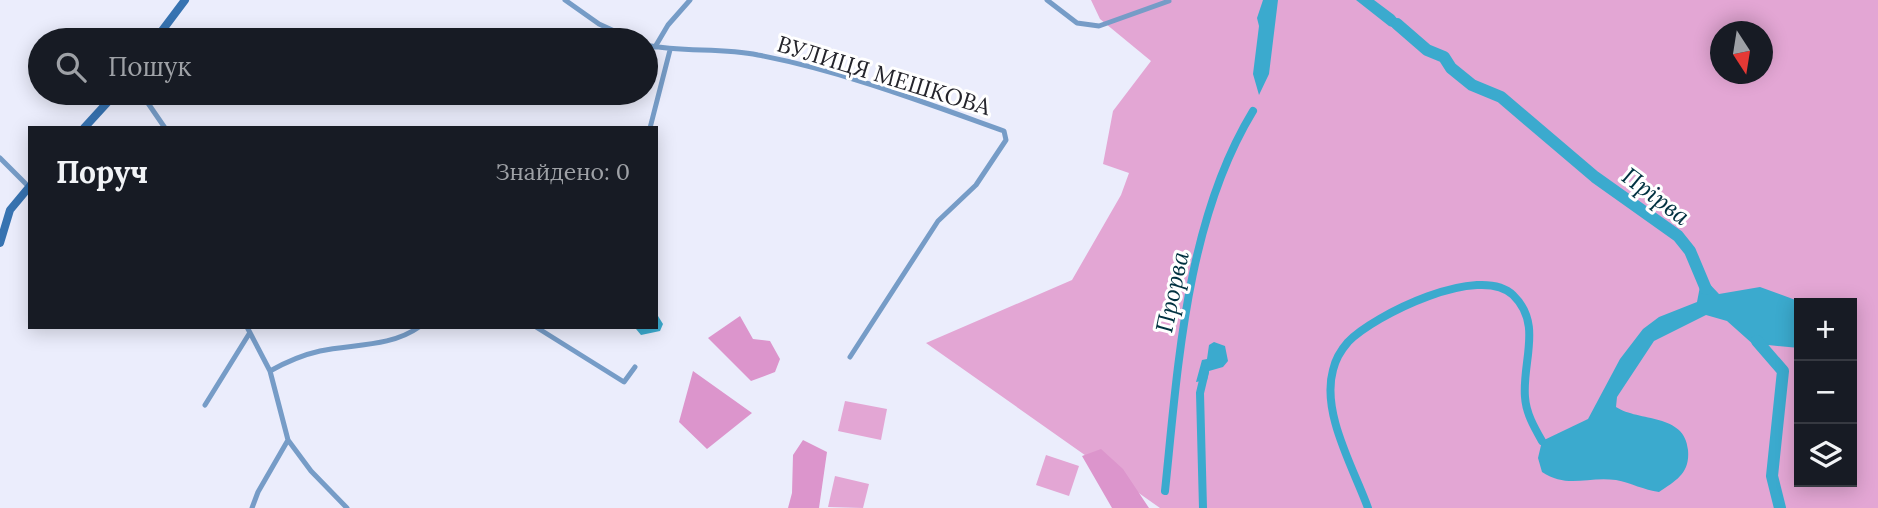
<!DOCTYPE html>
<html lang="uk">
<head>
<meta charset="utf-8">
<style>
  :root { --surface:#171b24; --page:#242831; --text:#f1f3f6; --muted:#9ea1a6; --line:#363941 }
  body { margin:0; font-family:Lora,serif; background:var(--page); color:var(--text) }
  .controls { position:absolute; right:21px; bottom:21px; display:grid; overflow:hidden; border-radius:0px; box-shadow:0 4px 18px #0003 }
  .controls button { width:63px; height:63px; display:grid; place-items:center; padding:0; border:0; border-bottom:2px solid var(--line); background:var(--surface); color:var(--text); font:35px sans-serif }
  .compass { position:absolute; left:1710px; top:21px; width:63px; height:63px; border-radius:50%; background:var(--surface); box-shadow:0 4px 18px #0003; rotate:168deg }
  .list { margin:0; padding:0; list-style:none }
  h2 { display:flex; justify-content:space-between; align-items:center; height:91px; margin:0; padding:0 28px; font-size:30px }
  h2 small { font-size:23px; font-weight:400; color:var(--muted) }
  .icon { flex:none; width:38px; height:38px; fill:none; stroke:currentColor; stroke-width:2; stroke-linecap:round; stroke-linejoin:round }
  .map { position:relative; flex:none; width:1878px; height:508px; overflow:hidden }
  .search { position:absolute; background:var(--surface); box-shadow:0 4px 18px #0003; left:28px; top:28px; width:630px; height:77px; display:flex; align-items:center; gap:18px; box-sizing:border-box; padding:0 24px; border-radius:38px; color:var(--muted); font-size:26px }
  .panel { position:absolute; background:var(--surface); box-shadow:0 4px 18px #0003; left:28px; top:126px; width:630px; height:203px; border-radius:0px }
  .map>svg:first-child { display:block }
  .green { fill:#e3a6d4; fill-rule:evenodd }
  .forest { fill:#dc95cc }
  .water { fill:#3baace }
  .lines { fill:none; stroke-linecap:round; stroke-linejoin:round }
  .canal { stroke:#3baace; stroke-width:8 }
  .river { stroke:#3baace; stroke-width:12 }
  .street { stroke:#769cc7; stroke-width:5 }
  .secondary { stroke:#3773b1; stroke-width:8 }
  .labels { text-anchor:middle; dominant-baseline:central; stroke-width:6; stroke-linejoin:round; paint-order:stroke }
  .street-label { font-size:23px; fill:#24242b; stroke:#fff }
  .water-label { font-size:24px; font-style:italic; fill:#003140; stroke:#fff }
</style>
</head>
<body>
<div class="map">
<svg width="1878" height="508" viewBox="0 0 1878 508">
  <rect width="100%" height="100%" fill="#ebedfc"/>
  <path class="green" d="M1091 0H1878V508H1160L926 343 1072 280 1121 195 1129 173 1103 164 1113 111 1151 61 1100 19ZM1720 32H1762V74H1720ZM1799 303H1852V482H1799Z
    M845 401 887 409 881 440 838 431Z
    M1046 455 1079 466 1069 496 1036 485Z
    M835 476 869 484 863 508 828 507Z"/>
  <path class="forest" d="M740 316 753 339 770 341 780 359 775 372 751 381 708 338Z
    M693 371 752 413 707 449 679 422Z
    M803 440 827 452 819 508H788L792 493 793 455Z
    M1101 449 1123 469 1149 508H1112L1082 456Z"/>
  <path class="water" d="M1263 0H1278L1269 74 1259 95 1253 74 1259 26 1257 18Z
    M1356 0H1374L1394 15 1409 33 1389 26Z
    M1702 276 1719 294 1760 287 1801 302 1799 348 1768 345V352L1764 354 1727 321 1706 315 1654 341 1617 397 1616 407C1639 422 1685 413 1688 450 1690 473 1677 480 1659 492 1644 490 1631 483 1616 480 1587 476 1568 489 1542 472L1538 458 1542 441 1588 419 1620 359 1643 329 1659 317 1697 302Z
    M658 316 663 324 660 331 641 335 636 329 656 327Z
    M1214 342 1225 346 1228 361 1223 367 1209 371 1207 380 1196 382 1202 360 1207 359 1209 345Z"/>
  <g class="lines">
    <path class="canal" d="M1165 491C1178 366 1186 221 1253 111
      M1203 508 1200 393 1205 372
      M1368 508C1354 469 1321 413 1333 370 1335 361 1341 350 1348 342 1374 315 1480 263 1513 295 1543 324 1522 361 1525 397 1526 413 1534 427 1542 441"/>
    <path class="river" d="M1397 24 1427 50 1444 57 1451 68 1472 85 1501 97 1595 177 1678 236 1690 251 1706 289
      M1757 341 1783 371 1772 476 1780 508"/>
    <path class="street" d="M565 0 599 24 634 40
      M1047 0 1077 23 1099 26 1169 1
      M646 45C683 53 721 47 758 55 842 71 923 102 1004 131L1006 140 976 185 938 221 850 357
      M655 47 668 25 690 0
      M141 93 165 128
      M650 128 670 50
      M0 158 29 187
      M247 327 270 371 288 440 311 471 347 508
      M536 327 624 382 635 367
      M270 371C286 362 302 355 320 351 353 344 391 347 419 327
      M205 405 249 334
      M252 508 258 492 288 440"/>
    <path class="secondary" d="M155 40 185 0
      M84 128 116 93
      M0 243 10 210 30 186"/>
  </g>
  <g class="labels">
    <g class="street-label">
      <text transform="translate(884 75) rotate(17)">ВУЛИЦЯ МЕШКОВА</text>
    </g>
    <g class="water-label">
      <text transform="translate(1656 196) rotate(37)">Прірва</text>
      <text transform="translate(1172 292) rotate(-78)">Прорва</text>
    </g>
  </g>
</svg>
<div class="controls">
<button>+</button>
<button>−</button>
<button><svg class="icon" aria-label="layers" viewBox="0 0 24 24"><path d="M12 4l9 5-9 5-9-5zM3 14l9 5 9-5"/></svg></button>
</div>
<svg class="compass" viewBox="-18 -18 36 36"><path d="M0-13l5 13h-10z" fill="#e53935"/><path d="M0 13l5-13h-10z" fill="#9ea1a6"/></svg>
<div class="search"><svg class="icon" aria-label="search" viewBox="0 0 24 24"><circle cx="10" cy="10" r="6"/><path d="M15 15l6 6"/></svg>Пошук</div>
<section class="panel">
<h2>Поруч<small>Знайдено: 0</small></h2>
<ul class="list">
</ul>
</section>
</div>
</body>
</html>
